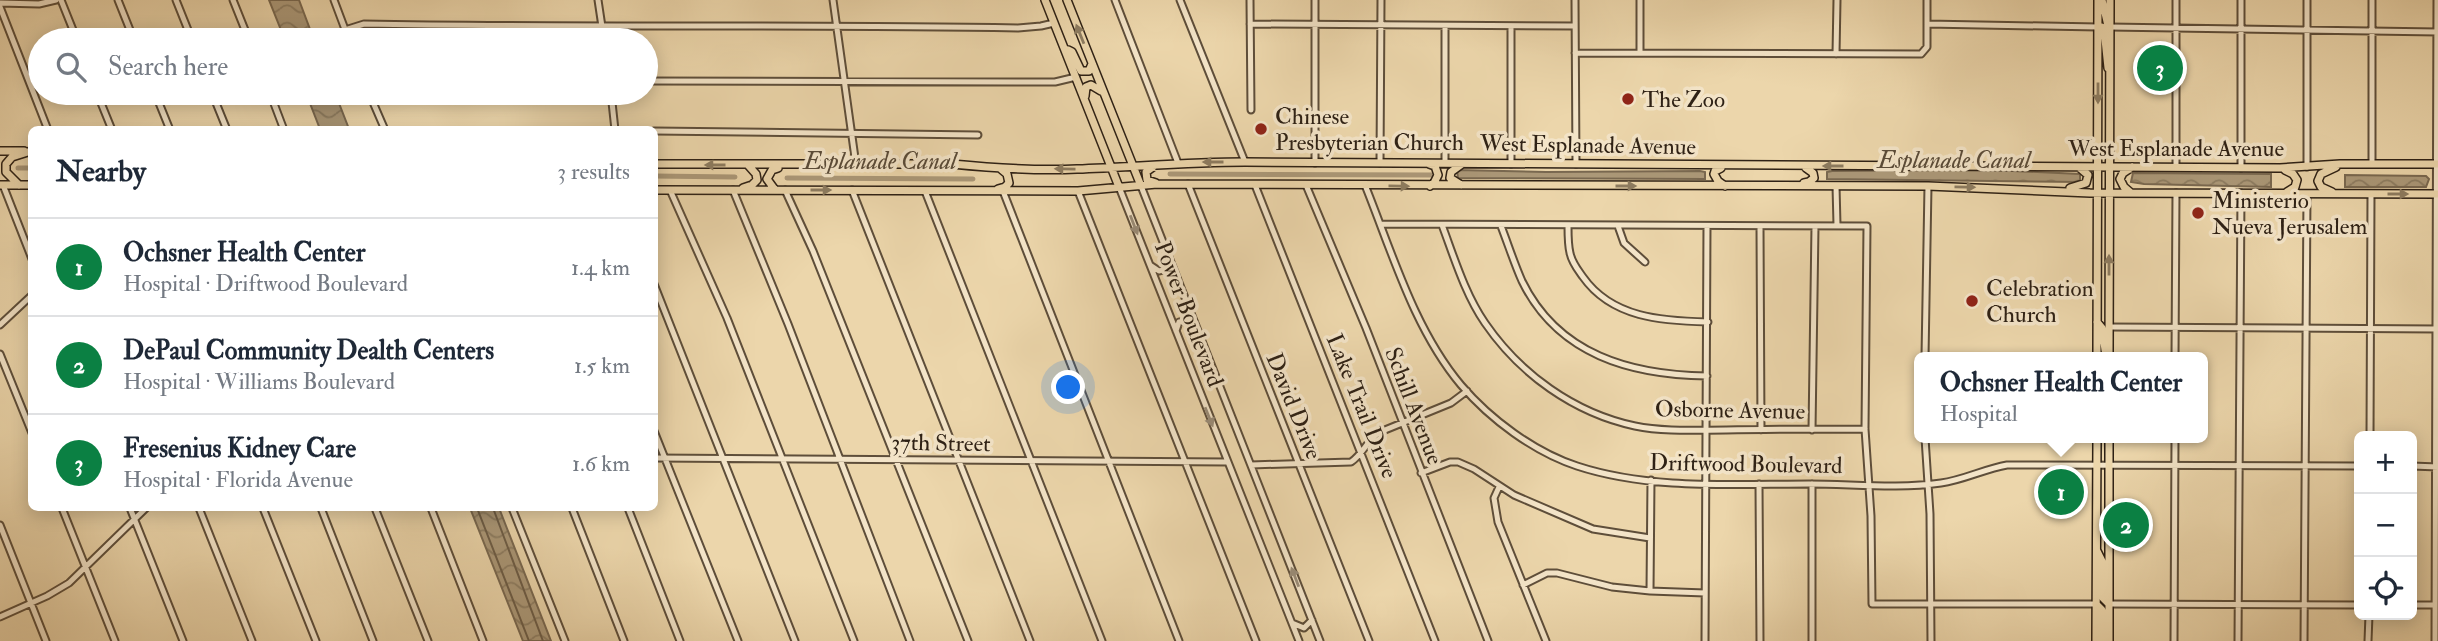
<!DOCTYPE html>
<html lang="en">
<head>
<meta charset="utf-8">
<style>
  :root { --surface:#fff; --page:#f2f2f3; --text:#1f2937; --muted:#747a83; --line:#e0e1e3; --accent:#0b8043 }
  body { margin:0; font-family:"IM FELL Double Pica",serif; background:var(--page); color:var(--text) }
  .controls { position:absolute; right:21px; bottom:21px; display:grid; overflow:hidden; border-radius:10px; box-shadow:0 4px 18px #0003 }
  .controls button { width:63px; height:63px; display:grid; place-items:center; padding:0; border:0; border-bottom:2px solid var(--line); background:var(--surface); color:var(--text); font:35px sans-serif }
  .you { position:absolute; left:1069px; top:388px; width:24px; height:24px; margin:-18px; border:5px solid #fff; border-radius:50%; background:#1a73e8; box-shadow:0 0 0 10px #1a73e833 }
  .badge { display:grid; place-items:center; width:46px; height:46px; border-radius:50%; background:var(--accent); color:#fff; font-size:23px; font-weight:700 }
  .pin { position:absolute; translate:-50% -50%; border:4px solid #fff; box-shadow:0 2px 7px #0006 }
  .popup { position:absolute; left:1914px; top:352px; width:294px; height:91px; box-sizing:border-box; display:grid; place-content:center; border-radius:10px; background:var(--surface); filter:drop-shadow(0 2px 5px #0005); font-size:23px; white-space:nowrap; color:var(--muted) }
  .popup b { font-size:26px; color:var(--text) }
  .popup::after { content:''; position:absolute; left:50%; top:100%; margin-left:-14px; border:14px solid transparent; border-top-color:var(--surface) }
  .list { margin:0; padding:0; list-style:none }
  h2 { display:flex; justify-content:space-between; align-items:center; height:91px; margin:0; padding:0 28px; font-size:30px }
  h2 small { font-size:23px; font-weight:400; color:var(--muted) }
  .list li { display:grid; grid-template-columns:46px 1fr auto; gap:21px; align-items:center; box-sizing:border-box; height:98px; padding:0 28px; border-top:2px solid var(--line) }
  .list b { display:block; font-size:26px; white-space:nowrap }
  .list p { margin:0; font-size:23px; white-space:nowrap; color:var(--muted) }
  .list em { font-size:23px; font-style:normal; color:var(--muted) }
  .icon { flex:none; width:38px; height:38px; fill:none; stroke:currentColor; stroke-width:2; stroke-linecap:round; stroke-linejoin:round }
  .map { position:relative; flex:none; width:2438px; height:641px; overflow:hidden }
  .search { position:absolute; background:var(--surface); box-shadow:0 4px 18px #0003; left:28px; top:28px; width:630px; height:77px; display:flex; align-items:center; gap:18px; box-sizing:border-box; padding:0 24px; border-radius:38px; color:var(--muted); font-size:26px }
  .panel { position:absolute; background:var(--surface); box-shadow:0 4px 18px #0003; left:28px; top:126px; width:630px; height:385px; border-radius:10px }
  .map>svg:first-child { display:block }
  .water { fill:url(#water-waves); stroke:#796850; stroke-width:2 }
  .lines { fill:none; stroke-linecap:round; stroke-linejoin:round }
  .shore { stroke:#6c5c46; stroke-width:2 }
  .canal { stroke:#ab9878; stroke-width:5 }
  .minor-casing { stroke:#5e4e3a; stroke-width:9 }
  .major-casing { stroke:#2e2115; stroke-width:10 }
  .minor { stroke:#f3e4c8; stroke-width:5 }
  .major { stroke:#ecd6ab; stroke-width:7 }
  .oneway { fill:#8d7c60 }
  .oneway2 { fill:#9a8c77 }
  .poi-dot { fill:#8f2418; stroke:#f3e4c8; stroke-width:2.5 }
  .labels { text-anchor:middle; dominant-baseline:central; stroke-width:7; stroke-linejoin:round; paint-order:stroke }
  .poi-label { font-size:23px; fill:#2e2115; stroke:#f3e4c8; text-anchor:start }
  .street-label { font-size:23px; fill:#2e2115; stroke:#f3e4c8 }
  .water-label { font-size:24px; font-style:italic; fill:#5a4b38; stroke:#f3e4c8 }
</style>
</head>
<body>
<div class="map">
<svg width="2438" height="641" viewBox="0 0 2438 641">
  <defs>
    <pattern id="water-waves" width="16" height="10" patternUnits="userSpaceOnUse" patternTransform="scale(1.75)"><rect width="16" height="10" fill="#ab9878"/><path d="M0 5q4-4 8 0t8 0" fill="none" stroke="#8c7c61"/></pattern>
  </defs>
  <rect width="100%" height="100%" fill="#ecd6ab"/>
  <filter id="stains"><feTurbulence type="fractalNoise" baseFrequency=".00286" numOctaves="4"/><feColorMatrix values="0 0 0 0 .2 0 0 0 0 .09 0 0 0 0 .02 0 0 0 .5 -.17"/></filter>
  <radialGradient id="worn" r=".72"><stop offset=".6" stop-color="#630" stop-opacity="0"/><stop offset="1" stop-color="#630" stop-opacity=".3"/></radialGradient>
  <path class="water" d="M269 0H299L314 40H285Z
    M306 93H335L349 129H320Z
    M1457 170 1546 172 1700 171 1705 172V179L1458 178Z
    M1991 170 2080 174V182L1827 179V172L1832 171Z
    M2133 173 2271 174V187L2144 184 2131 182Z
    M2345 175 2426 176 2429 179 2426 187H2345Z
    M470 508H499L551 641H523Z"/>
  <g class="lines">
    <path class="shore" d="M477 508 529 641
      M493 508 543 641"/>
    <path class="canal" d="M18 168H32
      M1170 174 1434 175
      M654 176 735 177
      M787 178 973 179"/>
    <defs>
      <path id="minor" d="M61 0 77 40
        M118 0 134 40
        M176 0 192 40
        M233 0 249 40
        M334 0 349 40
        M598 0 604 40
        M833 0 856 165
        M1115 0 1178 163
        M1180 0 1245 162
        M1250 0 1251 110
        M1575 0 1576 164
        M1640 0V53
        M0 3 39 4 56 0
        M0 7 48 130
        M1250 24 1575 26
        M1927 24 2098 27
        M1511 26V164
        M2110 27 2438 32
        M345 30 364 24C582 28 800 24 1018 28L1041 26 1054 23
        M1575 53 1921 54 1927 47V0
        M1836 54 1837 0
        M646 81 1055 82 1076 77
        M97 93 112 130
        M155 93 170 130
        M212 93 227 130
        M270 93 284 130
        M369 93 385 130
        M611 93 615 130
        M654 131 978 135
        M1315 163V0
        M1380 163 1381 0
        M1445 163V26
        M2372 164V0
        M2176 167V0
        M2307 167V0
        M2241 168V0
        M1188 184 1369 641
        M3 185 32 259
        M1255 185 1435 641
        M1306 185 1366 328 1488 641
        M1365 185C1392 252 1414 329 1461 385 1490 419 1534 452 1577 466 1650 490 1733 484 1809 484 1852 484 1898 489 1941 483 1964 480 1984 469 2007 465L2359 466
        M1141 186 1320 641
        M1836 186 1837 225
        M1119 187 1299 641
        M670 190 727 318 854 641
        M733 190 788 324 910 641
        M785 190 813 251 968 641
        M852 190 1030 641
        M925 191 1102 641
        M1003 191 1179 641
        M1078 191 1256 641
        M1381 224 1867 226 1865 429 1871 516 1872 604H2096
        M1442 225C1454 257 1465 294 1485 323 1520 374 1574 413 1635 426 1664 432 1697 430 1726 430 1772 429 1819 429 1865 429
        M1501 226C1508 244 1514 263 1522 281 1558 355 1631 375 1707 376
        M1568 226C1568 235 1568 245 1570 253 1572 263 1578 270 1583 277 1612 318 1662 321 1708 322
        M1618 226 1624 243 1645 262
        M1760 227 1761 430
        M1150 265 1159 271C1166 270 1167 267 1169 260
        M654 284 795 641
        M0 325 32 295
        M2109 327 2438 329
        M1176 331 1179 322C1187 320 1191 324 1195 330
        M0 354 32 433
        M1925 357 1928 186
        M2175 357 2176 193
        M1812 430 1815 226
        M654 431 738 641
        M2370 436 2371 194
        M1925 438 1930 514 1931 641
        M654 458 1227 462
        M1251 465 1351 462C1363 454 1367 440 1380 432L1451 403 1467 391
        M2412 466 2438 467
        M1421 473 1450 462H1458L1474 469 1514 495 1593 529 1650 538
        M1759 484 1760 641
        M1499 487 1494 498 1498 522 1546 641
        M62 508 115 641
        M130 508 183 641
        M199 508 252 641
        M263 508 316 641
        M321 508 373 641
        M375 508 428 641
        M431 508 483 641
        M512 508 565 641
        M572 508 624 641
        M628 508 680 641
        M0 525 46 641
        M1523 585 1547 573H1557L1612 587 1650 591 1705 593
        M1650 591 1651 480
        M2109 604 2359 605
        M2412 605H2435
        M0 617 47 596 69 583 146 508
        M1292 623 1304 628 1312 620
        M1705 641 1707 226
        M1812 641V484
        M2174 641 2175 438
        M2238 641 2241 193
        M2304 641 2307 194
        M2368 641 2369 615
        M2435 641 2437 0"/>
      <path id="major" d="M1045 0 1119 187
        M1067 0 1141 186
        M2102 0 2108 26
        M2098 27H2102L2104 30 2108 68
        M1068 50 1072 52 1081 71H1089L1092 64
        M1085 96 1086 87 1091 85 1101 91
        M0 151H24
        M654 164H952C993 168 1035 171 1077 169 1133 167 1189 162 1245 162L2280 168 2340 164H2438
        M1429 164 1435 166 1438 175 1434 183 1430 186
        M1153 167 1146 172 1147 180 1156 183
        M1721 168 1715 171 1714 174 1718 181 1725 186
        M2285 170 2293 174 2297 180 2295 187 2287 192
        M1804 183 1809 182 1814 178 1813 173 1806 168
        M0 185H32
        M19 185 6 172V164L12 157 31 151
        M1461 185 1450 178 1451 172 1462 164
        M743 188 752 185 757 180 756 174 748 165
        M2070 188 2086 183 2088 175 2080 168
        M998 189 1005 187 1009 183 1007 174 1001 169
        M654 190 1078 191 1157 184 1928 186 2090 193 2438 194
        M775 190 767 179 772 170 778 168
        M2332 192 2321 187 2318 181 2321 174 2336 167
        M2131 193 2124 187 2120 179 2123 173 2132 167
        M2097 322 2102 328 2105 350
        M2097 357 2098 0
        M2109 357 2110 0
        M2097 551 2102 561 2103 598 2109 604
        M2096 604 2102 610V641
        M2096 641 2097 438
        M2109 641V438"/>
    </defs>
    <use href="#minor" class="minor-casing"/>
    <use href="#major" class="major-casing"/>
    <use href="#minor" class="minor"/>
    <use href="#major" class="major"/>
  </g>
  <defs><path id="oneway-solid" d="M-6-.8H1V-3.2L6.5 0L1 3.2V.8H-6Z" transform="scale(1.75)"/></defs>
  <g class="oneway">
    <use href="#oneway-solid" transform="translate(1080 34) rotate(-112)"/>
    <use href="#oneway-solid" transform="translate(2098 93) rotate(90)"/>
    <use href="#oneway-solid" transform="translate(1213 162) rotate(180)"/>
    <use href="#oneway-solid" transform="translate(715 165) rotate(-180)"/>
    <use href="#oneway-solid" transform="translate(1833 166) rotate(-180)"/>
    <use href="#oneway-solid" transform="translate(1065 169) rotate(-179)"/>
    <use href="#oneway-solid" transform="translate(1399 186) rotate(1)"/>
    <use href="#oneway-solid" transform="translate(1626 186)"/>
    <use href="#oneway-solid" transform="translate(1965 187) rotate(1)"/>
    <use href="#oneway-solid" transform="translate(821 190)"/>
    <use href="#oneway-solid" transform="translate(2398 194)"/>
    <use href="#oneway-solid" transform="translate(2109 265) rotate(-90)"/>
  </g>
  <g class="oneway2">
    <use href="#oneway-solid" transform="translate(1134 225) rotate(69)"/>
    <use href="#oneway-solid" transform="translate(1209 417) rotate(68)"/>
    <use href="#oneway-solid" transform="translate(1295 577) rotate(-111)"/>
  </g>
  <g class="poi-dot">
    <circle cx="1628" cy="99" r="7"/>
    <circle cx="1261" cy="129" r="7"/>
    <circle cx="2198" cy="213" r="7"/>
    <circle cx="1972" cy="301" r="7"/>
  </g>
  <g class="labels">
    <g class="poi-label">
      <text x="1642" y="99">The Zoo</text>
      <text x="1275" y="116">Chinese<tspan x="1275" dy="26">Presbyterian Church</tspan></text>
      <text x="2212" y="200">Ministerio<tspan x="2212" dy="26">Nueva Jerusalem</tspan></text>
      <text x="1986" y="288">Celebration<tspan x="1986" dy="26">Church</tspan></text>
    </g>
    <g class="street-label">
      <text transform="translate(1588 145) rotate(1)">West Esplanade Avenue</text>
      <text x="2176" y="148">West Esplanade Avenue</text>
      <text transform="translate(1189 314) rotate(69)">Power Boulevard</text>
      <text transform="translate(1294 406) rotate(68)">David Drive</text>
      <text transform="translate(1362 406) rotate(68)">Lake Trail Drive</text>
      <text transform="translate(1414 406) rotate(69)">Schill Avenue</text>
      <text transform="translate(1730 410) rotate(1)">Osborne Avenue</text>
      <text transform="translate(941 443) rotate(1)">37th Street</text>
      <text transform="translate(1746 464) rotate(1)">Driftwood Boulevard</text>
    </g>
    <g class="water-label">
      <text x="1954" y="160">Esplanade Canal</text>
      <text x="880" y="161">Esplanade Canal</text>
    </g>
  </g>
  <rect width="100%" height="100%" filter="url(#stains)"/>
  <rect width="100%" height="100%" fill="url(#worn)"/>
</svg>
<div class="controls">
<button>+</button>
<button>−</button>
<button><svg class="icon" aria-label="locate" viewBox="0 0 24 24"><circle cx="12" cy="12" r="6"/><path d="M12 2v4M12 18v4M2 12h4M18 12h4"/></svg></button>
</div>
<div class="you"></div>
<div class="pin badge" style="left:2061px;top:492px">1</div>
<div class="popup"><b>Ochsner Health Center</b>Hospital</div>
<div class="pin badge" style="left:2126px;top:525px">2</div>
<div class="pin badge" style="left:2160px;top:68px">3</div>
<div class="search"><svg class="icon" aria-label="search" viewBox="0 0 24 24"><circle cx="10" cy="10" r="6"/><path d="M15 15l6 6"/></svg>Search here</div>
<section class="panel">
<h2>Nearby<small>3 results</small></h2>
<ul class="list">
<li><span class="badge">1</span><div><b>Ochsner Health Center</b><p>Hospital · Driftwood Boulevard</p></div><em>1.4 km</em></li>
<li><span class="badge">2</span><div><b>DePaul Community Dealth Centers</b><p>Hospital · Williams Boulevard</p></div><em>1.5 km</em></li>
<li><span class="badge">3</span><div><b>Fresenius Kidney Care</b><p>Hospital · Florida Avenue</p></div><em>1.6 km</em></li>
</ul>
</section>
</div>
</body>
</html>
